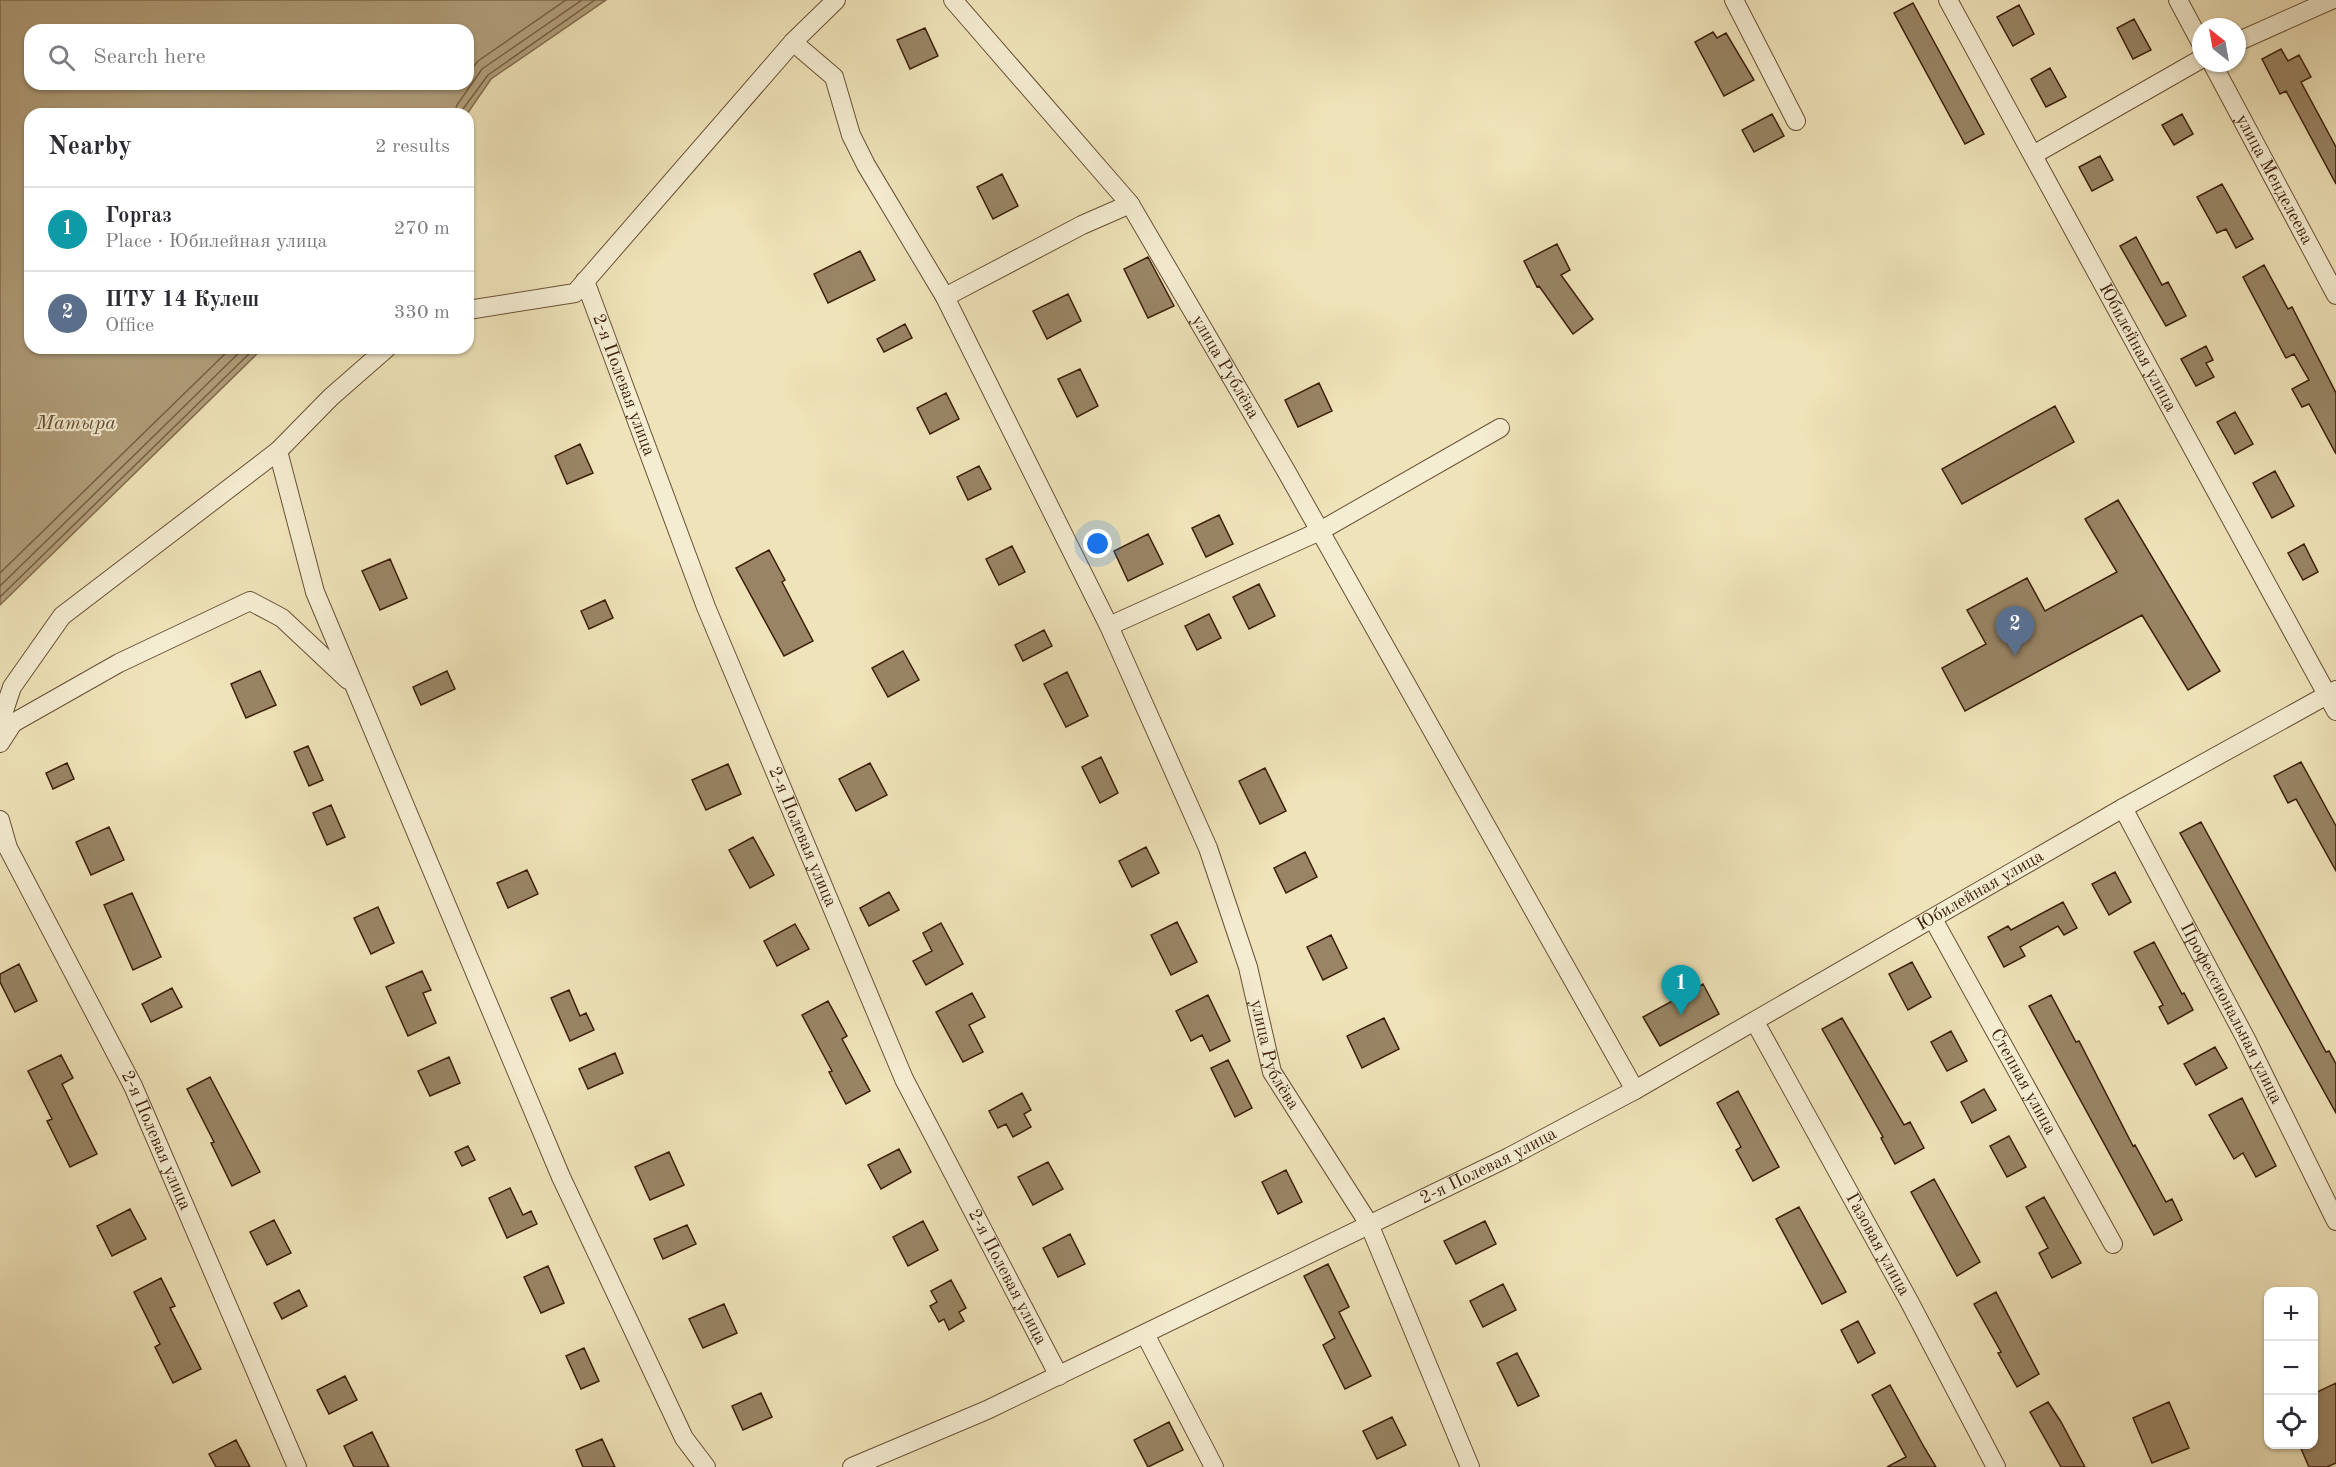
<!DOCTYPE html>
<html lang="en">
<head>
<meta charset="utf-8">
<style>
  :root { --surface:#fff; --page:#f2f2f3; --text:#2b2b33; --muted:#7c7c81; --line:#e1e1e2; --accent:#2563eb }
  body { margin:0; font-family:"Old Standard TT",serif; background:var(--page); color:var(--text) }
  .controls { position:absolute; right:18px; bottom:18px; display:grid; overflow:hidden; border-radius:12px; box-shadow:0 2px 4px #0004 }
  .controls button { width:54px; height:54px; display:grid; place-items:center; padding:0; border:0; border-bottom:2px solid var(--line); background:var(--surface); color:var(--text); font:30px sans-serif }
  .compass { position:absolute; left:2192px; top:18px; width:54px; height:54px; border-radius:50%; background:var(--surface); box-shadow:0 2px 4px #0004; rotate:329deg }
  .you { position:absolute; left:1098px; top:544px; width:21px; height:21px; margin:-15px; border:4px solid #fff; border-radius:50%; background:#1a73e8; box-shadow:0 0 0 9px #1a73e833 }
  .badge { display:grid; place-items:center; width:39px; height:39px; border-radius:50%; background:var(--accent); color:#fff; font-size:20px; font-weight:700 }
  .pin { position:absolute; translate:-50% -50px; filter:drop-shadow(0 2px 3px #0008) }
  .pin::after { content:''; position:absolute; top:32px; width:21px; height:18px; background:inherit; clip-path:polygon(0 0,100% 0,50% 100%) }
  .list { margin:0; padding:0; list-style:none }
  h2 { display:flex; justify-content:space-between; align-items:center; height:78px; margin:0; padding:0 24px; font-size:26px }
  h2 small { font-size:20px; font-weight:400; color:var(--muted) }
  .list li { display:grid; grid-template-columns:39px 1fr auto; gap:18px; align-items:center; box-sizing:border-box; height:84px; padding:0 24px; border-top:2px solid var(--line) }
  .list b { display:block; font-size:22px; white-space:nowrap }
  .list p { margin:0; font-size:20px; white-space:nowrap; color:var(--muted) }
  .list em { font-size:20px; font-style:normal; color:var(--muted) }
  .icon { flex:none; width:33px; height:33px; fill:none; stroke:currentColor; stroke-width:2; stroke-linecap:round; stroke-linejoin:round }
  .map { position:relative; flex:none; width:2336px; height:1467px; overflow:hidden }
  .search { position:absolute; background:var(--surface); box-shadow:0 2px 4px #0004; left:24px; top:24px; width:450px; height:66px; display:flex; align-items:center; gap:15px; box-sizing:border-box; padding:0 21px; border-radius:18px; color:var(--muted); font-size:22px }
  .panel { position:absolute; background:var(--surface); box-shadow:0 2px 4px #0004; left:24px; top:108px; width:450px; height:246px; border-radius:18px }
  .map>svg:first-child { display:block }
  .water { fill:#b2a07d; stroke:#836c4f; stroke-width:1.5; fill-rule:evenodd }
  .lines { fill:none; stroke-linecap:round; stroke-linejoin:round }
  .shore { stroke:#776043; stroke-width:1.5 }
  .building { fill:#998565; stroke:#3c1f09; stroke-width:1.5 }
  .street-casing { stroke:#695035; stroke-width:20 }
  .street { stroke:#f5edd2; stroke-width:18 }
  .labels { text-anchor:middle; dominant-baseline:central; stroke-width:4.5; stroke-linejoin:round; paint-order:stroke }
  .street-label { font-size:18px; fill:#3c1f09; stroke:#f5edd2 }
  .water-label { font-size:20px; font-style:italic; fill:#654c32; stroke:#f5edd2 }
</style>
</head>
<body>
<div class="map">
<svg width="2336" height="1467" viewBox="0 0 2336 1467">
  <rect width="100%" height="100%" fill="#efe3b9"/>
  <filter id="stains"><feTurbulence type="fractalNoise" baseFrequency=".00333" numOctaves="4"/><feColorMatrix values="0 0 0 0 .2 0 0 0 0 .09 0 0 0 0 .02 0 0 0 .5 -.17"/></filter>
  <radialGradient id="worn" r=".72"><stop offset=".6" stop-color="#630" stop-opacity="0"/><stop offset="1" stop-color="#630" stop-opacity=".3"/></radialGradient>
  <path class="water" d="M0 0H606L491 79 467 114H30V348H263L0 605ZM30 30H468V84H30Z"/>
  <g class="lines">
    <path class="shore" d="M468 74 478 61 566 0
      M454 114 457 105 482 69 582 0
      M462 114 463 109 488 75 595 0
      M0 573 231 348
      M0 586 244 348
      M0 597 255 348"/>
  </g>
  <path class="building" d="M1913 3 1984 134 1965 144 1894 13Z
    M2019 5 2034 34 2013 46 1997 17Z
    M2134 19 2151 50 2133 59 2117 28Z
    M925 28 938 56 910 69 897 40Z
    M1713 32 1717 38 1726 33 1754 80 1724 96 1695 42Z
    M2281 49 2288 61 2299 55 2311 77 2301 82 2336 147V184L2286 91 2280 94 2262 59Z
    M2050 68 2066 97 2046 107 2031 79Z
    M1772 114 1784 136 1754 152 1742 130Z
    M2182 114 2193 134 2174 145 2162 125Z
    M2100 156 2113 180 2092 191 2079 167Z
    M1002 174 1018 206 993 219 977 187Z
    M2222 184 2253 239 2236 248 2226 229 2217 233 2197 197Z
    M2136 237 2162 285 2168 282 2186 316 2166 326 2120 246Z
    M1557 244 1570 270 1561 275 1593 319 1573 334 1539 286 1537 287 1524 261Z
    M860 251 875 280 828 303 814 274Z
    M1148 257 1174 306 1148 318 1124 269Z
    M2264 265 2288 309 2292 307 2336 393V454L2309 404 2302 407 2292 389 2309 380 2294 354 2286 358 2243 277Z
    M1068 294 1081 321 1047 339 1033 311Z
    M905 324 912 338 884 352 877 339Z
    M2206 346 2213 360 2206 363 2214 377 2196 386 2181 359Z
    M1080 369 1098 406 1077 417 1058 379Z
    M1319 383 1332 411 1298 427 1285 400Z
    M946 393 959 419 930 434 917 408Z
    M2055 406 2074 442 1962 504 1942 469Z
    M2235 412 2253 444 2235 454 2217 422Z
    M580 444 593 473 567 484 555 456Z
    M979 466 991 489 968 500 957 477Z
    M2275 471 2294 506 2272 518 2253 483Z
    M2118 500 2220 671 2188 690 2142 615 1965 711 1942 668 1986 644 1967 610 2027 578 2045 611 2117 572 2085 519Z
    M1219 515 1233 544 1206 557 1192 528Z
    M1148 534 1163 564 1128 581 1114 551Z
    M2304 544 2318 572 2303 580 2288 553Z
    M1012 546 1025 572 999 585 986 559Z
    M769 550 785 580 782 582 813 641 784 656 736 568Z
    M390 559 407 598 380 610 362 571Z
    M1259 584 1275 616 1249 629 1233 597Z
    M605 600 613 618 589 629 581 611Z
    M1209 614 1221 638 1197 650 1185 626Z
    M1044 630 1052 646 1023 661 1015 645Z
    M903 651 919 680 888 697 872 668Z
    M260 671 276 705 246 718 231 684Z
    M447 671 455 689 421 705 413 687Z
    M1067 672 1088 716 1066 727 1044 684Z
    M308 746 323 780 309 786 294 752Z
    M1101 757 1118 793 1100 803 1082 767Z
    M2301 762 2336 826V871L2296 799 2288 803 2274 776Z
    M67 763 74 779 53 789 46 773Z
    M870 763 887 795 856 811 839 779Z
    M728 764 741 794 706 810 692 780Z
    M1265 768 1286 811 1260 824 1239 781Z
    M331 805 345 837 327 845 313 813Z
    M2201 822 2326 1052 2329 1051 2336 1064V1113L2180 833Z
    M109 827 124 860 91 875 76 842Z
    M753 837 774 875 750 888 729 850Z
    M1146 847 1159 873 1132 887 1119 861Z
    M1305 852 1317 877 1286 893 1274 868Z
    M527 870 538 894 508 908 497 883Z
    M2115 872 2131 902 2109 915 2092 884Z
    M889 892 899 910 869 926 860 908Z
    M132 893 161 957 133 970 104 905Z
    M2063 902 2077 928 2064 935 2058 926 2020 947 2025 956 2004 967 1988 937 2008 926 2011 930Z
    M378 907 394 943 371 954 354 918Z
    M1177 922 1197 962 1171 975 1151 935Z
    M941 923 963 964 926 985 913 961 932 951 923 933Z
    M795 924 809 949 777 966 764 941Z
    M1331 935 1347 968 1323 980 1307 947Z
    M2154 942 2182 994 2184 993 2193 1010 2168 1024 2159 1007 2163 1005 2134 952Z
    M1912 962 1931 997 1908 1010 1889 974Z
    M19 964 37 1001 15 1012 0 982V974Z
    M422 971 431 990 423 993 436 1023 408 1036 386 987Z
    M1703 984 1719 1014 1660 1046 1643 1017Z
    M172 988 182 1007 151 1022 142 1004Z
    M569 990 580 1016 586 1013 594 1030 570 1041 551 998Z
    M972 993 985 1017 969 1025 983 1052 963 1062 936 1012Z
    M1208 995 1230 1041 1210 1051 1202 1035 1191 1041 1176 1011Z
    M2051 995 2076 1042 2079 1041 2133 1146 2135 1145 2166 1202 2172 1199 2182 1220 2154 1235 2029 1006Z
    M828 1001 847 1036 842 1039 870 1091 846 1104 829 1072 832 1071 802 1015Z
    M1384 1018 1399 1049 1362 1068 1347 1036Z
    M1842 1018 1904 1125 1910 1122 1924 1148 1895 1164 1881 1138 1883 1137 1822 1029Z
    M1951 1031 1967 1061 1947 1071 1931 1042Z
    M2215 1047 2227 1068 2196 1085 2184 1064Z
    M615 1053 623 1073 588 1089 579 1069Z
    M61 1055 73 1078 62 1084 97 1154 70 1167 47 1121 52 1119 28 1071Z
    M449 1057 460 1083 430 1096 418 1071Z
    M1228 1060 1252 1108 1235 1117 1211 1068Z
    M210 1077 260 1172 232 1186 211 1143 214 1142 187 1089Z
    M1984 1089 1996 1110 1972 1123 1961 1102Z
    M1738 1091 1779 1167 1753 1181 1736 1150 1741 1147 1717 1103Z
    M1022 1093 1031 1110 1024 1114 1031 1127 1013 1137 1006 1124 998 1128 989 1111Z
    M2242 1098 2276 1166 2256 1177 2243 1153 2234 1159 2209 1115Z
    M2009 1136 2026 1167 2007 1177 1990 1146Z
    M468 1146 475 1160 462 1166 455 1152Z
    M899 1149 911 1172 881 1189 868 1165Z
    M669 1152 684 1185 650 1200 635 1167Z
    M1048 1162 1063 1189 1033 1205 1018 1177Z
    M1286 1170 1302 1202 1278 1214 1262 1182Z
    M1934 1179 1980 1262 1957 1276 1911 1192Z
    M510 1188 523 1215 531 1211 537 1224 507 1238 489 1198Z
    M2044 1197 2081 1263 2052 1278 2039 1253 2048 1248 2026 1207Z
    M1799 1207 1846 1292 1822 1304 1776 1219Z
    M130 1209 146 1239 112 1256 97 1226Z
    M274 1220 291 1253 267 1265 250 1232Z
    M923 1221 938 1250 908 1266 893 1237Z
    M1485 1221 1496 1244 1456 1264 1444 1241Z
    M687 1225 696 1244 663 1259 654 1239Z
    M1070 1234 1085 1264 1058 1277 1043 1248Z
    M1328 1264 1349 1307 1339 1312 1371 1376 1345 1389 1323 1345 1335 1338 1304 1276Z
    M548 1266 564 1303 541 1313 524 1277Z
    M161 1278 175 1306 170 1308 201 1369 173 1383 155 1347 160 1344 134 1292Z
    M951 1280 966 1308 959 1312 964 1321 949 1330 944 1319 939 1322 930 1306 937 1302 931 1291Z
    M1503 1284 1516 1310 1483 1327 1470 1301Z
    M299 1290 307 1306 282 1319 274 1303Z
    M1996 1292 2039 1374 2017 1387 1998 1353 2001 1352 1974 1304Z
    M724 1304 737 1333 703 1348 689 1319Z
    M1858 1321 1875 1353 1858 1363 1841 1330Z
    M584 1348 599 1381 581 1389 566 1356Z
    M1517 1353 1539 1396 1518 1406 1497 1363Z
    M345 1376 357 1400 329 1414 317 1390Z
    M2336 1383V1463L2327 1467H2309L2299 1444H2313V1394Z
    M1890 1385 1924 1447 1936 1467H1887L1906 1457 1872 1395Z
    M761 1393 772 1417 743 1430 732 1406Z
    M2048 1402 2061 1422 2085 1467H2061L2030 1412Z
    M2169 1402 2189 1448 2152 1463 2133 1418Z
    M1392 1417 1406 1445 1377 1459 1363 1431Z
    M1169 1422 1183 1450 1148 1467 1134 1440Z
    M372 1432 389 1467H354L344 1446Z
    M602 1439 615 1467H583L576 1450Z
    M236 1440 250 1467H216L209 1454Z"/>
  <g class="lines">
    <defs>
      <g id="street">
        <path d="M953 0 1130 204"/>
        <path d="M1734 0 1796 121"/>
        <path id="s1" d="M1948 0 2336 711"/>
        <path d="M2178 0 2201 43"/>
        <path id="s2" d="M793 42 834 77 851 135 866 165 945 297 1109 626 1208 848 1248 967 1272 1072 1369 1224 1470 1467"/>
        <path d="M2237 42 2331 0"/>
        <path id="s3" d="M2212 63 2336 295"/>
        <path d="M2033 155 2201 59"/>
        <path id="s4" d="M585 281 706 607 904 1079 1059 1376"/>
        <path id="s5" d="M945 297 1082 225 1130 204 1285 469 1635 1090"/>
        <path d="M468 310 575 293 793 42 836 0"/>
        <path d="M278 451 315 592 561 1177 684 1438 706 1467"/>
        <path d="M1109 626 1320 531 1500 428"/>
        <path d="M0 723 12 687 62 616 278 451 331 397 387 348"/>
        <path d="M0 743 13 723 119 663 250 601 282 618 348 680"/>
        <path id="s6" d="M2123 808 2246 1039 2336 1221"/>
        <path id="s7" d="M0 820 8 848 133 1086 297 1467"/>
        <path id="s8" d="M1933 919 2113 1244"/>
        <path id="s9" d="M1755 1022 1909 1301 1996 1467"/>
        <path d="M1145 1334 1214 1467"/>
        <path id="s10" d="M852 1467 987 1410 1509 1157 1635 1090 2123 808 2336 690"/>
      </g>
    </defs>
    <use href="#street" class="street-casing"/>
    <use href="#street" class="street"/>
  </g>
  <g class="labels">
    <g class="street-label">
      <text stroke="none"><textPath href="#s3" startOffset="132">улица Менделеева</textPath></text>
      <text stroke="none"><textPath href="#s1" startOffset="396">Юбилейная улица</textPath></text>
      <text stroke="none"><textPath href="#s5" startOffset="396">улица Рублёва</textPath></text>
      <text stroke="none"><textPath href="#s4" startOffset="111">2-я Полевая улица</textPath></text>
      <text stroke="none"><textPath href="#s4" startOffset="597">2-я Полевая улица</textPath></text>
      <text stroke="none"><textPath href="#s10" startOffset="1268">Юбилейная улица</textPath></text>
      <text stroke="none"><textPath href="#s6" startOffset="232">Профессиональная улица</textPath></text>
      <text stroke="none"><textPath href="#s2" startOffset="1130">улица Рублёва</textPath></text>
      <text stroke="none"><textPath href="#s8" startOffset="186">Степная улица</textPath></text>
      <text stroke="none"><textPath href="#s7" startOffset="357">2-я Полевая улица</textPath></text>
      <text stroke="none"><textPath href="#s10" startOffset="704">2-я Полевая улица</textPath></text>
      <text stroke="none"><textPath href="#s9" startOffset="254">Газовая улица</textPath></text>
      <text stroke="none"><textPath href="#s4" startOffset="1083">2-я Полевая улица</textPath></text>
    </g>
    <g class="water-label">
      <text x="76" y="424">Матыра</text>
    </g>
  </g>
  <rect width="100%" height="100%" filter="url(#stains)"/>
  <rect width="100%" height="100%" fill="url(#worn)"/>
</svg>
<div class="controls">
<button>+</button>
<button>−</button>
<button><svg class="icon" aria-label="locate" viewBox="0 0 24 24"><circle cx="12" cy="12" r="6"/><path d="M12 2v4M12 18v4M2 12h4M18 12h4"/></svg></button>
</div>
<svg class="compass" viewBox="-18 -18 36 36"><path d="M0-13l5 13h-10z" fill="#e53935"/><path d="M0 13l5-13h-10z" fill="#7c7c81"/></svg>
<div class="you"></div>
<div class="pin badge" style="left:1681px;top:1015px;background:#0f9aa8">1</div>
<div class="pin badge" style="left:2015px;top:656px;background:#5c6f8a">2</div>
<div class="search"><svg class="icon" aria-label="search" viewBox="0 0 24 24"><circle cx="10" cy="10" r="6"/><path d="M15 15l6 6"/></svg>Search here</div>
<section class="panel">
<h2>Nearby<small>2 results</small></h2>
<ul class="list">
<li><span class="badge" style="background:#0f9aa8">1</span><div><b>Горгаз</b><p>Place · Юбилейная улица</p></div><em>270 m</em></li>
<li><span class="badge" style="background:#5c6f8a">2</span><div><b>ПТУ 14 Кулеш</b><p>Office</p></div><em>330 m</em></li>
</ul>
</section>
</div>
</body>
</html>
